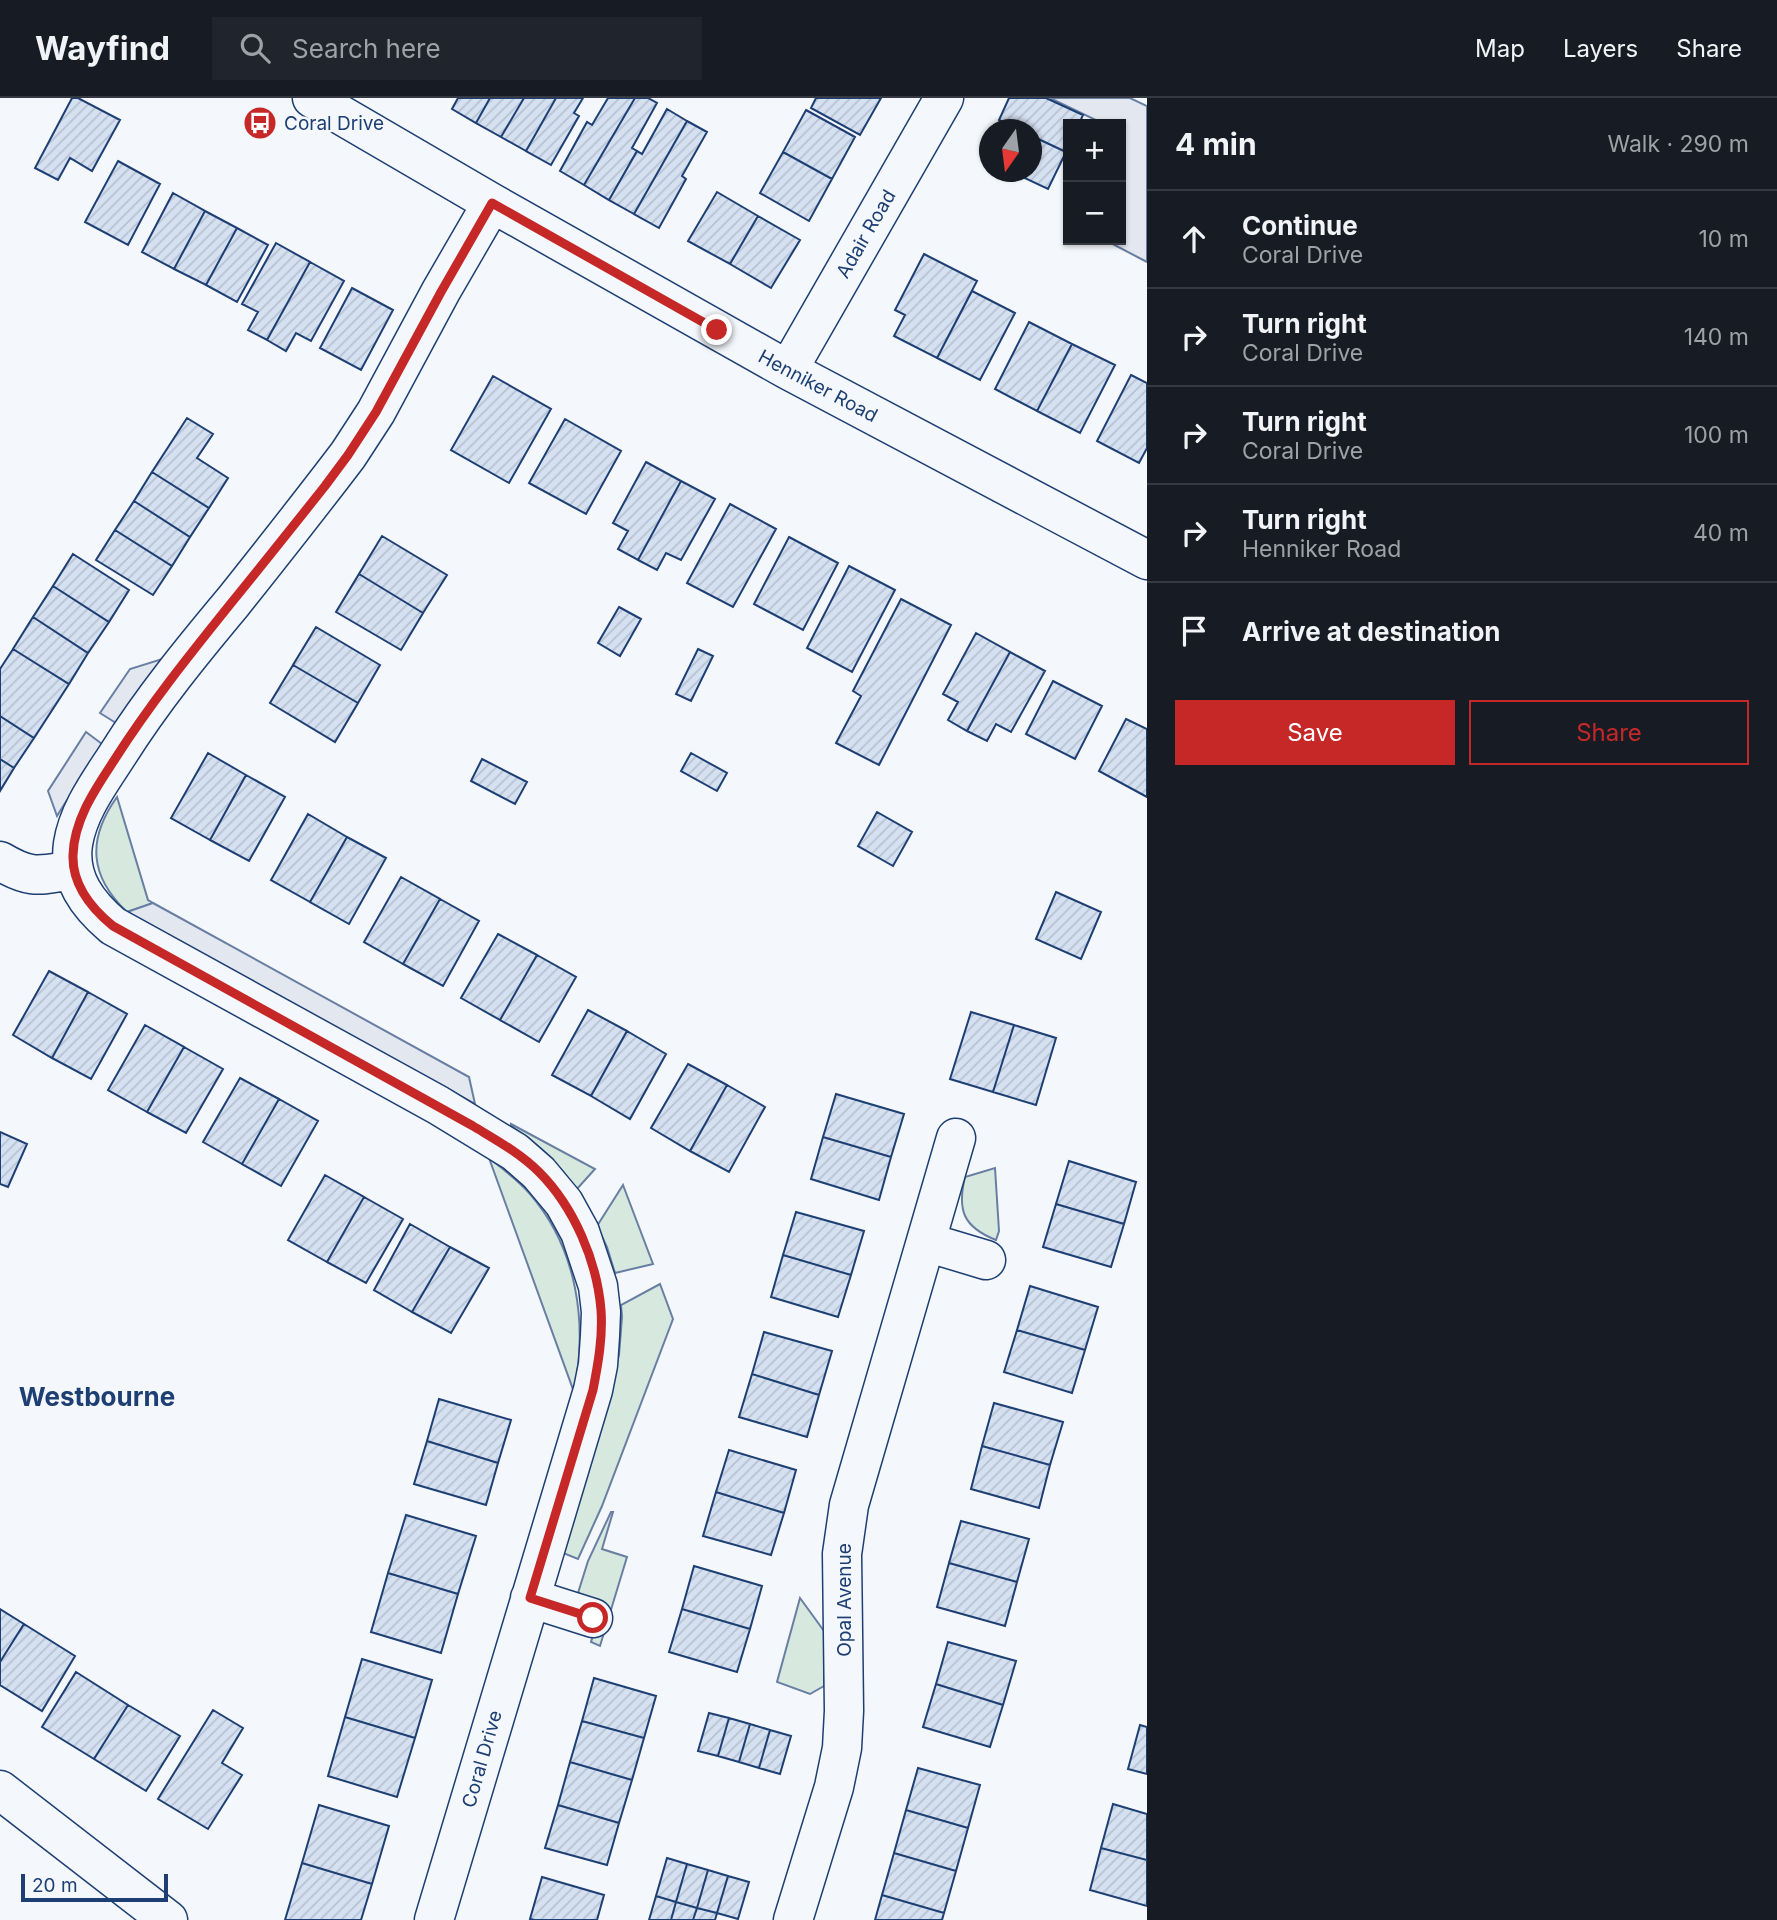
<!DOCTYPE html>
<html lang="en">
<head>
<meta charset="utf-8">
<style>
  :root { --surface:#171b24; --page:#20242c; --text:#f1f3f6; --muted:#9ea1a6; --line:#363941; --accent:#c62828 }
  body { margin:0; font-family:Inter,sans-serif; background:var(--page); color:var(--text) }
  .controls { position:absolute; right:21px; top:21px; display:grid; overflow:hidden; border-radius:0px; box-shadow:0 2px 5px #0004 }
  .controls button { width:63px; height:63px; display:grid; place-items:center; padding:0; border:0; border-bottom:2px solid var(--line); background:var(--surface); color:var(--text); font:35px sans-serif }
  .compass { position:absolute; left:979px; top:21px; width:63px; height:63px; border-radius:50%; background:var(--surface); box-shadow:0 2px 5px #0004; rotate:194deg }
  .scale { position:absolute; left:21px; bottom:18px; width:147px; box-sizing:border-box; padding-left:7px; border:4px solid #1d3f73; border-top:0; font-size:19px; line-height:24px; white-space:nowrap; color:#1d3f73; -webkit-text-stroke:5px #f4f7fb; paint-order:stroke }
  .stop { position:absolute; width:21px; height:21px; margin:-16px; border:5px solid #c62828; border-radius:50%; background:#fff }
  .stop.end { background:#c62828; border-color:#fff; box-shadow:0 2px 7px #0008 }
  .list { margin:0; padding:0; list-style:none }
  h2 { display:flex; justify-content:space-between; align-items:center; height:91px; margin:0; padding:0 28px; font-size:30px }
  h2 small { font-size:23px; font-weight:400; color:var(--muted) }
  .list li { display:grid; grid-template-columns:46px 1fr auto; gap:21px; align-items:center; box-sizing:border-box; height:98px; padding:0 28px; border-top:2px solid var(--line) }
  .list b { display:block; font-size:26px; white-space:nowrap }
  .list p { margin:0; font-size:23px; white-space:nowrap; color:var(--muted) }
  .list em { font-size:23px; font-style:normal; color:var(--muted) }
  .actions { display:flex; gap:14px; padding:21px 28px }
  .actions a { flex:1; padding:16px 0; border:2px solid var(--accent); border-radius:0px; text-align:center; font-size:24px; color:var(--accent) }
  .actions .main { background:var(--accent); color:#fff }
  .icon { flex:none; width:38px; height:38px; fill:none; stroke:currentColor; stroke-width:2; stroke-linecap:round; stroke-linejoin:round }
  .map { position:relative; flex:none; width:1147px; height:1822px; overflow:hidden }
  header { display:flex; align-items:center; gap:42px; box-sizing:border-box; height:98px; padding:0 35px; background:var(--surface); border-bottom:2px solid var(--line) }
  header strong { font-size:33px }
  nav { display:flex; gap:38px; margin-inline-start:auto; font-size:24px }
  .search { width:490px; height:63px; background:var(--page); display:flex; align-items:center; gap:18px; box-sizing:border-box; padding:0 24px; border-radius:0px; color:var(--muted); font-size:26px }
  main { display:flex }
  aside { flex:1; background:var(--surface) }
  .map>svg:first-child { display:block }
  .grass { fill:#d7e8df; stroke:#687fa3; stroke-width:2 }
  .parking { fill:#e3e8f0; stroke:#687fa3; stroke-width:2 }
  .building { fill:url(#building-hatch); stroke:#1d3f73; stroke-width:2 }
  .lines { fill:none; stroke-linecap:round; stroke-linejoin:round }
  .minor-casing { stroke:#1d3f73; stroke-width:41 }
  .minor { stroke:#f4f7fb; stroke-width:38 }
  .route { stroke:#c62828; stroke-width:9 }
  .labels { text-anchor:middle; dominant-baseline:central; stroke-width:5; stroke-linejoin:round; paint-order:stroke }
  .poi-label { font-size:19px; fill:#1d3f73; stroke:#f4f7fb; text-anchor:start }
  .street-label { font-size:19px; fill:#1d3f73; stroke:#f4f7fb }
  .district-label { font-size:26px; font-weight:bold; fill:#1d3f73; stroke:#f4f7fb }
</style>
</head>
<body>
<header>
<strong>Wayfind</strong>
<div class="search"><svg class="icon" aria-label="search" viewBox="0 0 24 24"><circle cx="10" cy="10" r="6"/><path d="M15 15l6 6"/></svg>Search here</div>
<nav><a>Map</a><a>Layers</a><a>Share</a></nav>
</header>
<main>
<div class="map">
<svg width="1147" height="1822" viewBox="0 0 1147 1822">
  <defs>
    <pattern id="building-hatch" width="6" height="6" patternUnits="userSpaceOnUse" patternTransform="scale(1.75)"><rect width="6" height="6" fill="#d5e0f0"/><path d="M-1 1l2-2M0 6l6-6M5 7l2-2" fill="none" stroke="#b6c1d1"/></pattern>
  </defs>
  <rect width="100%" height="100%" fill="#f4f7fb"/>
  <path class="grass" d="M117 699 148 802 153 805 127 814C89 778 87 741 117 699Z
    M511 1026 595 1071 576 1092C560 1065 537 1045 511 1028Z
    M489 1060C503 1071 518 1082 530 1096 577 1150 588 1225 574 1294Z
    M995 1070 999 1133 996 1142C963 1129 957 1112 965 1079Z
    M623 1087 653 1166 615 1175 607 1149 597 1128Z
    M660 1186 673 1221 602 1408 578 1461 563 1455 619 1257 622 1219 621 1207Z
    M611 1414H613L602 1451 627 1459 600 1548 591 1544 602 1507 578 1495 588 1463Z
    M800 1500 824 1533V1588L810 1596 777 1584Z"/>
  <path class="parking" d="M1050 0H1130L1147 8V164L1105 142H1121V65L1125 55 1121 42V26H1104Z
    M162 561 116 625 100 615 130 571Z
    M86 634 102 646 57 718 48 693Z
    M153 805 469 979 475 1006 127 814Z"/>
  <path class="building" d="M72 0H78L120 22 92 73 70 60 58 82 35 70Z
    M458 0H490L476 25 452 11Z
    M490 0H524L501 39 476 25Z
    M524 0H556L526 53 501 39Z
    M556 0H583L574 15 579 18 551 67 526 53Z
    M608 0H635L584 87 560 73 587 24 592 27Z
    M635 0H648L657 5 632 50 637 53 609 102 584 87Z
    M816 0H881L860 37 811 10Z
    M1009 0H1046L1083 17 1079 26H1068V48L1066 54 1032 38V32H1019L999 22Z
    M667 11 687 23 634 116 609 102 637 53 642 56Z
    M806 12 855 39 832 81 783 54Z
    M687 23 707 34 682 78 686 81 659 130 634 116Z
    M1032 38 1066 54 1048 91 1012 74H1032Z
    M783 54 832 81 809 123 760 95Z
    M118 63 160 86 128 147 85 124Z
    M717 94 758 118 730 166 688 143Z
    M173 95 205 113 174 171 142 154Z
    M205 113 237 130 206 187 174 171Z
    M758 118 800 142 771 190 730 166Z
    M237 130 268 147 237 204 206 187Z
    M276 145 310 164 267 242 248 232 258 214 242 206Z
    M924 156 977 183 937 260 894 238 905 217 895 212Z
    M310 164 344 183 311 243 296 235 286 253 267 242Z
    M352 190 393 212 361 272 320 250Z
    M972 193 1015 215 980 282 937 260Z
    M1029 224 1072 246 1037 313 995 291Z
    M1072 246 1115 267 1080 335 1037 313Z
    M1131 277 1147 285V350L1139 365 1097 343Z
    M493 278 551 311 509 385 451 352Z
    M187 320 213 336 197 360 228 380 209 410 152 374Z
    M565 321 621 353 586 416 529 385Z
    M646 364 681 383 638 462 618 451 628 433 613 425Z
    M152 374 209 410 190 439 134 403Z
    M681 383 715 401 681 462 666 455 657 472 638 462Z
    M134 403 190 439 172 468 115 432Z
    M730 406 776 431 733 509 687 485Z
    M115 432 172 468 153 497 96 462Z
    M382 438 447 477 423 515 359 476Z
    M789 439 838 465 803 532 754 506Z
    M73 456 129 492 109 524 53 488Z
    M849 468 895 492 852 574 807 550Z
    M359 476 423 515 401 552 336 514Z
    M53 488 109 524 88 555 33 519Z
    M901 501 951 527 879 667 836 645 861 598 853 593Z
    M619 509 641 521 620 558 598 545Z
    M33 519 88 555 69 586 13 551Z
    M316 529 380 567 358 605 293 567Z
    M976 535 1010 554 967 633 948 622 958 604 943 596Z
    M13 551 69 586 34 640 0 618V571Z
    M698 551 713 558 691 603 676 596Z
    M1010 554 1045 573 1011 634 996 626 987 643 967 633Z
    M293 567 358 605 335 644 270 605Z
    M1053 583 1102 608 1075 661 1026 636Z
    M0 618 34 640 14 670 0 661Z
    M1126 621 1147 631V699L1099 673Z
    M208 655 246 677 210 742 171 720Z
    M691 655 727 675 717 693 681 673Z
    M0 661 14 670 0 693Z
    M482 661 527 684 515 706 471 683Z
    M246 677 285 699 249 763 210 742Z
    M877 714 912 734 893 768 858 748Z
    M308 716 347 739 310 804 271 782Z
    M347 739 386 760 349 826 310 804Z
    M401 779 440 801 403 866 364 844Z
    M1056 794 1101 814 1081 861 1036 841Z
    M440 801 479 823 443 888 403 866Z
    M498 836 537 857 500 922 461 900Z
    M537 857 576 879 539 944 500 922Z
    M49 873 88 894 52 960 13 937Z
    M88 894 127 916 91 981 52 960Z
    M588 912 627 933 591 998 552 977Z
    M971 914 1014 927 993 994 950 981Z
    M145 927 184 949 147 1014 108 992Z
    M1014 927 1056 940 1036 1007 993 994Z
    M627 933 666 956 630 1021 591 998Z
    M184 949 223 971 186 1035 147 1014Z
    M688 966 727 987 690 1053 651 1030Z
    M240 980 279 1001 242 1066 203 1044Z
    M727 987 765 1009 729 1074 690 1053Z
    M836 996 904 1016 891 1059 823 1039Z
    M279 1001 318 1023 281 1088 242 1066Z
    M0 1034 27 1046 8 1089 0 1086Z
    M823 1039 891 1059 879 1102 811 1081Z
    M1069 1063 1136 1084 1124 1126 1056 1106Z
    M325 1077 364 1099 327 1164 288 1142Z
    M364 1099 403 1121 366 1185 327 1164Z
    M1056 1106 1124 1126 1111 1169 1043 1149Z
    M796 1114 864 1133 851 1177 783 1157Z
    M410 1126 450 1149 412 1214 374 1192Z
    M450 1149 489 1170 451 1235 412 1214Z
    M783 1157 851 1177 838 1219 771 1199Z
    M1030 1188 1098 1209 1085 1252 1017 1232Z
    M1017 1232 1085 1252 1072 1295 1004 1274Z
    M764 1234 832 1253 819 1297 752 1276Z
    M752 1276 819 1297 807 1339 739 1319Z
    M439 1301 511 1322 498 1365 427 1343Z
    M994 1305 1063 1324 1050 1367 982 1348Z
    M427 1343 498 1365 486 1407 414 1386Z
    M982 1348 1050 1367 1039 1410 971 1391Z
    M729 1352 796 1372 784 1415 716 1394Z
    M716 1394 784 1415 771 1457 703 1438Z
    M406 1417 476 1438 458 1496 388 1475Z
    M961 1423 1029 1441 1017 1484 949 1465Z
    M949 1465 1017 1484 1005 1528 937 1509Z
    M694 1468 762 1488 750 1531 682 1511Z
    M388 1475 458 1496 441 1555 371 1534Z
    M0 1511 24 1526 0 1564Z
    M682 1511 750 1531 737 1574 669 1554Z
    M24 1526 75 1558 42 1613 0 1587V1564Z
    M948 1544 1016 1563 1003 1607 936 1586Z
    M362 1561 432 1582 415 1640 345 1619Z
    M76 1574 128 1607 94 1661 42 1629Z
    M594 1580 656 1598 644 1640 582 1623Z
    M936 1586 1003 1607 990 1649 923 1629Z
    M128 1607 180 1638 146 1693 94 1661Z
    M213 1612 243 1630 222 1665 242 1677 208 1731 158 1701Z
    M709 1615 729 1620 718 1658 698 1653Z
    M345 1619 415 1640 397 1699 328 1678Z
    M729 1620 750 1626 739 1664 718 1658Z
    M582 1623 644 1640 632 1682 570 1664Z
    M750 1626 770 1632 759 1670 739 1664Z
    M1140 1627 1147 1629V1676L1128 1671Z
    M770 1632 791 1638 780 1676 759 1670Z
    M570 1664 632 1682 619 1725 558 1707Z
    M918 1670 980 1687 968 1730 906 1712Z
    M1113 1706 1147 1716V1762L1101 1750Z
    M319 1707 389 1728 372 1786 302 1765Z
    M558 1707 619 1725 607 1767 545 1750Z
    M906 1712 968 1730 956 1773 894 1755Z
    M1101 1750 1147 1762V1808L1090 1792Z
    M894 1755 956 1773 944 1815 882 1797Z
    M667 1760 687 1766 676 1804 656 1798Z
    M302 1765 372 1786 361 1822H285Z
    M687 1766 708 1772 697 1810 676 1804Z
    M708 1772 728 1778 717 1815 697 1810Z
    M728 1778 749 1784 738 1821 717 1815Z
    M542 1779 604 1797 597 1822H535L530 1821Z
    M882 1797 944 1815 942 1822H875Z
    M656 1798 676 1804 671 1822H649Z
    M676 1804 697 1810 693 1822H671Z
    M697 1810 717 1815 715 1822H693Z"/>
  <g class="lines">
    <defs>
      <path id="minor" d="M312 0 492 105 788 272 1147 462
        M788 272 944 0
        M0 763C32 782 39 777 74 772
        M926 1144 986 1162
        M530 1500 593 1520
        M0 1692 168 1822
        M434 1822 593 1292 598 1267 600 1238 601 1214 598 1188 580 1134 564 1105 539 1075 515 1054 438 1007 113 828C88 807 68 781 73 746 78 713 100 684 118 656 152 602 192 553 233 504 272 455 310 407 348 357L376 314 441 193 492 105
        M793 1822 834 1689 842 1650 844 1613 842 1456 849 1407 956 1040"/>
    </defs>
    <use href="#minor" class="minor-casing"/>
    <use href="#minor" class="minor"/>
  </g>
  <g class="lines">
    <path class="route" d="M593 1520 530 1500 593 1292C598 1266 603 1239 601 1212 597 1163 574 1109 539 1074 520 1055 496 1042 473 1028L113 828C91 810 72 787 73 757 74 721 96 690 115 661 150 606 191 555 232 504 263 466 294 427 325 388L348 357 376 314 441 194 492 105 717 232"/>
  </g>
  <defs>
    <symbol id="bus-disc" viewBox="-11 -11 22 22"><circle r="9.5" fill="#c62828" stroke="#f4f7fb"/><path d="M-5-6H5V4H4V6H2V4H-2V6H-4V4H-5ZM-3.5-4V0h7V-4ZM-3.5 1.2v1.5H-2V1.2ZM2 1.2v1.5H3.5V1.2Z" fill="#fff"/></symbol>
  </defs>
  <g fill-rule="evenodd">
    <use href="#bus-disc" x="241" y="6" width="38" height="38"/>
  </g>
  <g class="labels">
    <g class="poi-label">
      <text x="284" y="25">Coral Drive</text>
    </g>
    <g class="street-label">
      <text transform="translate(866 136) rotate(-60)">Adair Road</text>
      <text transform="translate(818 288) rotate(28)">Henniker Road</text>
      <text transform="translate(844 1502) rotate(-90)">Opal Avenue</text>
      <text transform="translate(482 1661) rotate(-74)">Coral Drive</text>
    </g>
    <g class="district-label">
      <text x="97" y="1298">Westbourne</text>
    </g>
  </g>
</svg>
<div class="controls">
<button>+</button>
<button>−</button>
</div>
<svg class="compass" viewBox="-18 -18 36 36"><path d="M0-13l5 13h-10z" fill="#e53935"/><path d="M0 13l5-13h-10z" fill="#9ea1a6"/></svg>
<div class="scale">20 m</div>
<div class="stop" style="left:593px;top:1520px"></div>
<div class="stop end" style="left:717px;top:232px"></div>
</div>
<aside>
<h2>4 min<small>Walk · 290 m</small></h2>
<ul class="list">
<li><svg class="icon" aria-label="ahead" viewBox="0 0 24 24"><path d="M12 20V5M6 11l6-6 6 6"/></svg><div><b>Continue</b><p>Coral Drive</p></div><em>10 m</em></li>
<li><svg class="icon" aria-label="right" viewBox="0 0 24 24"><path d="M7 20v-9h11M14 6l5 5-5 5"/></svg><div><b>Turn right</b><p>Coral Drive</p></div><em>140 m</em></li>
<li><svg class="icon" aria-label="right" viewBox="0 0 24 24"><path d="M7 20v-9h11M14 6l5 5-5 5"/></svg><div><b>Turn right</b><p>Coral Drive</p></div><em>100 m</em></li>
<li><svg class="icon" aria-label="right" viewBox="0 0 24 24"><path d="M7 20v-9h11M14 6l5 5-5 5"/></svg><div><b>Turn right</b><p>Henniker Road</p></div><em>40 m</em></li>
<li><svg class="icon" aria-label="arrive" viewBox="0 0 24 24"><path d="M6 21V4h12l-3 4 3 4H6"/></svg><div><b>Arrive at destination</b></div></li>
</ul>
<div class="actions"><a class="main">Save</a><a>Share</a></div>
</aside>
</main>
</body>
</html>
